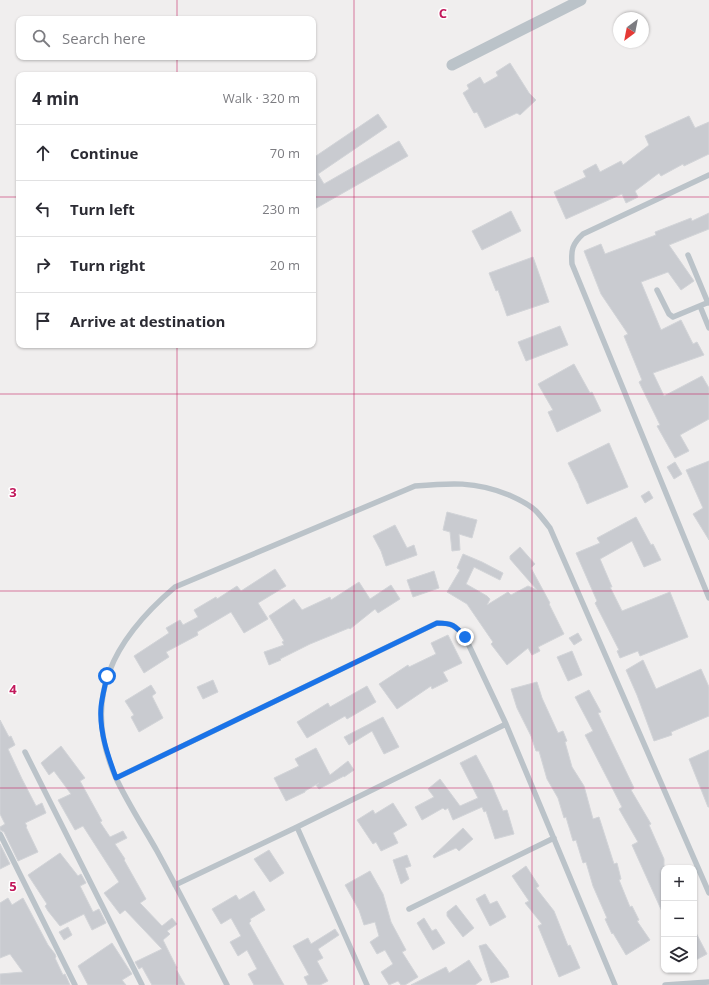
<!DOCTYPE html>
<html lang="en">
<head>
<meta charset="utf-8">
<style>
  :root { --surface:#fff; --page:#f2f2f3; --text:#2b2b33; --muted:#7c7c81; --line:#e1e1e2 }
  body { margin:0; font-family:"Open Sans",sans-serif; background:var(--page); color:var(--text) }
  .controls { position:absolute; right:12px; bottom:12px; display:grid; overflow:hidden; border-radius:8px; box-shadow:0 1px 3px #0004 }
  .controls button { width:36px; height:36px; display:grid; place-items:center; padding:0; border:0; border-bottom:1px solid var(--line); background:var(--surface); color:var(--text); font:20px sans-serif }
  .compass { position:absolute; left:613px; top:12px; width:36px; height:36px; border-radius:50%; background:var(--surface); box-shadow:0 1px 3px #0004; rotate:212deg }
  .stop { position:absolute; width:12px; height:12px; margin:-9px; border:3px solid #1a73e8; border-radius:50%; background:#fff }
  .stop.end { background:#1a73e8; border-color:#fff; box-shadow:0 1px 4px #0008 }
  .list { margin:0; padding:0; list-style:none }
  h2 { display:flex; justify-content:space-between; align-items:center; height:52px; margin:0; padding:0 16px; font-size:17px }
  h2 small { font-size:13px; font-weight:400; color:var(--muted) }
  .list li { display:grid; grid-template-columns:26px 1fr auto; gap:12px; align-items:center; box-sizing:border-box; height:56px; padding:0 16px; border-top:1px solid var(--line) }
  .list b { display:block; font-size:15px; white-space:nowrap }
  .list em { font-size:13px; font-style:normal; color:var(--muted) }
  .icon { flex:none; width:22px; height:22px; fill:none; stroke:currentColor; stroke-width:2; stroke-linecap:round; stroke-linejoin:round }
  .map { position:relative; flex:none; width:709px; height:985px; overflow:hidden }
  .search { position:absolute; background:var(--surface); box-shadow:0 1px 3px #0004; left:16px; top:16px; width:300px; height:44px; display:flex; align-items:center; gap:10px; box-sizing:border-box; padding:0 14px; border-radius:8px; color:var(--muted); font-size:15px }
  .panel { position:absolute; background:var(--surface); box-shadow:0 1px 3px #0004; left:16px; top:72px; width:300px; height:276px; border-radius:8px }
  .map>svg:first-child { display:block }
  .building { fill:#c9cbd0; stroke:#d2d4d8 }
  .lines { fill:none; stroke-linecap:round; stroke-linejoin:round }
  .service { stroke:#bbc3c9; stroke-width:5.5 }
  .minor { stroke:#bbc3c9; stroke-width:11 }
  .route { stroke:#1a73e8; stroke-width:5 }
  .grid { fill:none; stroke:#c2185b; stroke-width:1; stroke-opacity:0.55 }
  .grid-label { font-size:13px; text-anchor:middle; font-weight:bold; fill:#c2185b; stroke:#fff; stroke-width:3; stroke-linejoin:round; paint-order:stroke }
</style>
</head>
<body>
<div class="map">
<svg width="709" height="985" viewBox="0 0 709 985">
  <rect width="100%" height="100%" fill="#f0eeee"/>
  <path class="building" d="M510 63 529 93 536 100 520 115 517 113 485 128 477 112 474 113 463 93 469 89 467 85 480 77 484 84 498 76 496 72Z
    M378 114 387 127 318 174 324 184 399 141 408 156 313 210V158Z
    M689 116 695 128 709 122V154L684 166 683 164 661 176 659 173 635 191 638 197 626 203 622 194 566 219 554 192 586 177 583 171 596 164 600 172 621 161 623 165 649 145 645 136Z
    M511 211 521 231 482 250 472 231Z
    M709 213V229L669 245 694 281 681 290 668 272 641 282 661 330 681 320 693 344 697 342 704 355 653 373 664 396 702 376 709 388V419L680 435 689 451 675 458 657 426 660 425 639 382 642 380 624 336 628 334 601 294 584 251 601 244 605 254 656 235 655 232 691 218 692 221Z
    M533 257 549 302 507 316 498 290 496 291 489 273Z
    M560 326 568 345 526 361 518 342Z
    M574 364 590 393 592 392 601 411 557 432 548 412 553 410 538 384Z
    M609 443 628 487 587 504 579 486V485L568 463Z
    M709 461V540L693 514 703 508 686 470Z
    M675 462 682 474 674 479 667 467Z
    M649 491 653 498 645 503 641 496Z
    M447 512 477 520 472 538 459 534 460 550 452 551 450 532 443 530Z
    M636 517 651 545 653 544 661 560 644 567 632 541 600 559 612 587H610L622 611 670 592 688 637 640 656 638 651 620 658 617 651 619 650 595 603 597 601 576 553 600 543 597 538Z
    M395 525 407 548 414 545 417 555 386 566 381 551 373 536Z
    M520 547 535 564 531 568 550 603 549 604 564 634 538 647 540 651 532 655 528 648 507 665 491 644 493 642 467 604 447 592 460 570 457 568 463 554 482 562 503 573 500 580 474 567 466 584 487 596 490 599 487 605 508 592 511 595 528 586 537 590 510 559V556Z
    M275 569 286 586 258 603 268 619 244 633 231 612 197 632 198 635 166 652 169 657 144 673 134 656 169 633 166 628 180 620 183 625 198 617 194 610 216 597 217 599 237 586 241 591Z
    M434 571 439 588 413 597 407 580Z
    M359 582 370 599 391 585 400 599 378 613 375 609 350 629 349 628 310 644 280 659 281 660 269 665 264 652 284 645 282 642 284 641 269 616 294 599 302 610 330 597 331 600Z
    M578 633 582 640 574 645 569 638Z
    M448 635 462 663 443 672 448 681 432 689 431 686 397 709 379 684 408 665 409 667 436 654 431 643Z
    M572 651 582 675 568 681 557 657Z
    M643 660 656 689 701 669 709 687V716L671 732 672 735 654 741 637 695 626 670Z
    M213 680 218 692 203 699 197 687Z
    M537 682 542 698 558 733 563 731 567 741 565 742 572 767 584 786 593 819 599 817 614 864 617 863 621 879 619 880 630 907 632 906 639 920 637 921 650 940 626 955 613 933 612 934 605 919 607 918 593 886 586 862 583 863 576 840 573 841 566 817 564 818 558 798 547 779 539 751H536L531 736 517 708 511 689Z
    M151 685 156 693 152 696 163 718 139 732 131 717 134 715 125 701Z
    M367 686 376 702 347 719 345 716 307 738 297 722 328 703 330 707Z
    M589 690 601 712 598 713 634 788 631 790 651 824 649 825 664 859V916L632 845 638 842 619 809 622 807 585 735 593 731 575 697Z
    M383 717 399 747 384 754 372 731 349 745 344 737Z
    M0 720 9 737 11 736 15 745 8 749 22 779 36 806 42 803 46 813 25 823 27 826 26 827 38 852 18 861 4 832 0 830V827L5 824 0 814Z
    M61 746 85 778 80 781 102 821 100 822 110 837 123 831 127 838 115 844 125 859 124 860 146 899 140 903 162 926 172 918 177 924 167 931 170 934 163 940 177 968 176 969 185 985H152L142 967 139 969 135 962 162 949 125 910 120 914 104 893 119 882 83 826 75 830 58 800 71 794 54 771 49 775 41 763Z
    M316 748 330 775 348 761 354 770 344 777V776L319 789 316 785 319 783 305 791V792L286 801 274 778 299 766 295 759Z
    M709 750V807H708L689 759Z
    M476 755 491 783 503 811 507 810 514 834 495 839 486 811 484 812 482 807 453 820 448 808 445 810 443 808 422 820 415 807 434 797 428 789 440 779 460 806 478 798 460 763Z
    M393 803 407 825 393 833 398 843 381 851 376 842 373 844 357 820 373 810 375 814Z
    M463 828 473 839 459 851 456 848 434 858 433 856Z
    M0 844 10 864 0 869Z
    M269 850 284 873 270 882 254 859Z
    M60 853 78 876 81 874 86 883 80 886 93 912 99 909 106 923 92 930 84 914 60 926 48 911 45 906 47 904 28 875Z
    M407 855 411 866 405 868 409 879 401 884 393 860Z
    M526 866 539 886 536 888 554 911 568 946 570 945 580 968 559 977 538 926 542 924 525 903 529 901 512 876Z
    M370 871 383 894 391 922 406 950 402 952 418 977 405 985H401L398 981 389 985 381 972 393 964 385 950 377 954 370 942 379 936 375 922 364 925 359 910 345 885Z
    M254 891 265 910 250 919 251 921 249 923 284 985H254L248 974 257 969 247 950 238 956 230 942 241 936 231 918 221 924 212 909 236 895 239 900Z
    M485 894 490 904 497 901 506 917 490 926 476 899Z
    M8 898 12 905 23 898 48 945 55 954 56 957 55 958 63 975 65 974 70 985H0V974L23 972 10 954 0 958V903Z
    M456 905 474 928 463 937 447 916V912Z
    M424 918 432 931 436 929 445 943 433 950 417 923Z
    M68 927 72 935 64 940 59 932Z
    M335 929 339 935 318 949 323 958 317 961 328 981 320 985H308L304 977 309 975 293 946 308 938 311 944Z
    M694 929 707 954 694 961Z
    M112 943 132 974 122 980 126 985H88L78 966Z
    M486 944 507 971 509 977 491 983 479 946Z
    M469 960 482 980 475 985H411L446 967 449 973Z"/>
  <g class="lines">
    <path class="service" d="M709 175 583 234C572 244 571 250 572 264L709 598
      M688 255 708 303
      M657 290 669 314 673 317 709 302
      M700 306 709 328
      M25 752 142 985
      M116 778 437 623C452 623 455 625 465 637L506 724 615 985
      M297 827 367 985
      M0 834 75 985
      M175 885 297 827 506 724
      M409 909 554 838
      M227 985C204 940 181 895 157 851 144 828 127 802 116 778 80 698 114 639 175 587L415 486C450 483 475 481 509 495 518 499 529 504 536 511 541 516 545 522 550 528L709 893
      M665 985 709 982"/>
    <path class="minor" d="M452 65 581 0"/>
  </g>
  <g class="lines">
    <path class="route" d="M107 676C105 686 102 697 101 707 99 731 108 756 116 778L437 623C452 623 455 625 465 637"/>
  </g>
  <path class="grid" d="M177 0V19M354 0V985M532 0V985M177 57V75M0 197H19M313 197H709M177 345V985M0 394H709M0 591H709M0 788H709"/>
  <g class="grid-label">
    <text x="443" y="18">C</text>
    <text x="13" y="497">3</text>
    <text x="13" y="694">4</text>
    <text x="13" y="891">5</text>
  </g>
</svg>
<div class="controls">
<button>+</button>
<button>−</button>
<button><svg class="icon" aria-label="layers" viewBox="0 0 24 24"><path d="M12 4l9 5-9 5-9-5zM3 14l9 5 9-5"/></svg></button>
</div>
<svg class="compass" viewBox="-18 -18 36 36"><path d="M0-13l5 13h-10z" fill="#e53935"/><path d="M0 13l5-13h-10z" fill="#7c7c81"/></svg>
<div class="stop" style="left:107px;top:676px"></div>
<div class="stop end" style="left:465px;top:637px"></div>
<div class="search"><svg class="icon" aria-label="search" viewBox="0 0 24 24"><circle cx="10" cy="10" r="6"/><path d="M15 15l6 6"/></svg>Search here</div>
<section class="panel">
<h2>4 min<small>Walk · 320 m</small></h2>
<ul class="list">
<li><svg class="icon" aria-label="ahead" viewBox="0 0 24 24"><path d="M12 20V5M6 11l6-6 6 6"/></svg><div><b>Continue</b></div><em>70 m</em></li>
<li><svg class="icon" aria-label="left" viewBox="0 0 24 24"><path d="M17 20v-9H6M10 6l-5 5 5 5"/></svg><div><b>Turn left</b></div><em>230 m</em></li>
<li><svg class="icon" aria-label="right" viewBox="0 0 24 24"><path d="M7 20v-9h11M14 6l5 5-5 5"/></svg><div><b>Turn right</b></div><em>20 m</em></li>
<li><svg class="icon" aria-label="arrive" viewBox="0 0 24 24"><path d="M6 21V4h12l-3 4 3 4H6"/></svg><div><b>Arrive at destination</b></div></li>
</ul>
</section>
</div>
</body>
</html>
